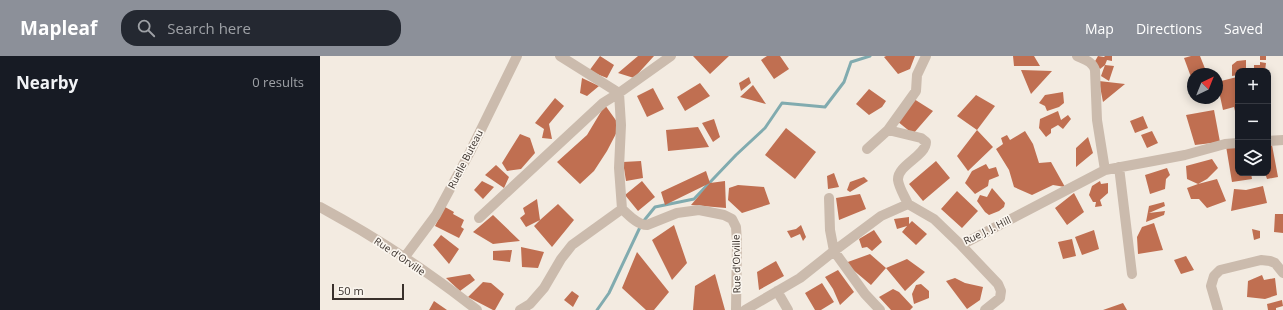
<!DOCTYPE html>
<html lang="en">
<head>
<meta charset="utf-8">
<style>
  :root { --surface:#171b24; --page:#242831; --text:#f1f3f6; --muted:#9ea1a6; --line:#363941; --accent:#8c9099 }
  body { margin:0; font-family:"Open Sans",sans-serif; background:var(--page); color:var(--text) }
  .controls { position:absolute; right:12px; top:12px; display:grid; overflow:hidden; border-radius:8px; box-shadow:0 2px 10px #0003 }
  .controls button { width:36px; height:36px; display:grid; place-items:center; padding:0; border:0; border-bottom:1px solid var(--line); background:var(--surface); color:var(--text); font:20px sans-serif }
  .compass { position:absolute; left:867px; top:12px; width:36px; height:36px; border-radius:50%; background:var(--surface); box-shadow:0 2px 10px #0003; rotate:43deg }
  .scale { position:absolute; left:12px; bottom:10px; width:72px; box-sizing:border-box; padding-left:4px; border:2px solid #39302b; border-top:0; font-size:11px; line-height:14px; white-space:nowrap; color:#39302b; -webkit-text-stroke:3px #faf5ee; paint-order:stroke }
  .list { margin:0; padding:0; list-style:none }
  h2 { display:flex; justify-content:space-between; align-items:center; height:52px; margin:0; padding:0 16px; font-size:17px }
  h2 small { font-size:13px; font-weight:400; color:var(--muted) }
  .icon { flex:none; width:22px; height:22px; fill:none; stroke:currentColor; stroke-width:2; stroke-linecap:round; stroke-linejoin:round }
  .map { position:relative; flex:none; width:963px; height:254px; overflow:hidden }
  header { display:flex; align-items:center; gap:24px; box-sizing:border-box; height:56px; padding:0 20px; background:var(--accent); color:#fff }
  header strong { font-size:19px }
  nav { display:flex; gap:22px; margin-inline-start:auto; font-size:14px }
  .search { width:280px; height:36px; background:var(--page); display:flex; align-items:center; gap:10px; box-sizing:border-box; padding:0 14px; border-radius:16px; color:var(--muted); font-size:15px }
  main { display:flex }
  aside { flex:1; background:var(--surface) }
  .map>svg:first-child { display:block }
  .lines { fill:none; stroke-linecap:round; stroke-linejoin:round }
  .stream { stroke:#81abaf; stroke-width:3 }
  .building { fill:#c06f51 }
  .minor { stroke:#cbbbad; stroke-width:10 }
  .labels { text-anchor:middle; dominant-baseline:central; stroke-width:3.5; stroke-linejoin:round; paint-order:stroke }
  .street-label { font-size:10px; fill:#39302b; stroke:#faf5ee }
</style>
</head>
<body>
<header>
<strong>Mapleaf</strong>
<div class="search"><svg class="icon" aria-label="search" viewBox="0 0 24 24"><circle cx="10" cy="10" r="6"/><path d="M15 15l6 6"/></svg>Search here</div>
<nav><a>Map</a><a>Directions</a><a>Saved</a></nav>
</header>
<main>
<aside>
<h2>Nearby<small>0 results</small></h2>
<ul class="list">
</ul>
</aside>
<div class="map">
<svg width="963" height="254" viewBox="0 0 963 254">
  <rect width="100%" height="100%" fill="#f3ebe1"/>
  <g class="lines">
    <path class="stream" d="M277 254 289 237 322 167 335 151 374 143 416 99 445 72 462 47 505 51 524 26 531 6 550 0"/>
  </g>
  <path class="building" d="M280 0 294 9 287 22 269 15Z
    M318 0H334L314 22 298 17Z
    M373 0H409L390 18Z
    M447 0H460L469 13 454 23 441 4Z
    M566 0H595L590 13 578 18 564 1Z
    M693 0H714L720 10H694Z
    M778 0 784 1 785 0H792V5L787 4 785 9 780 13 774 7Z
    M871 0H880L886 15 878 18H873V20L871 21 864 2Z
    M940 0H946V4H940Z
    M926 4V14H919L918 15V19L912 20V9L917 5Z
    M940 6 946 7 945 15 934 14V9H940Z
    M785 9 794 10 789 25 781 20Z
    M701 14 732 15 711 38Z
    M429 21 431 27 421 35 419 27Z
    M917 21 918 59H916L914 51 903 54 897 26Z
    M262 22 279 30 267 40 260 37Z
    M779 25 805 28 783 46Z
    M380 27 390 40 365 55 357 41Z
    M433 29 446 48 420 41Z
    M333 32 344 53 327 61 317 40Z
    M549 33 566 45 562 51 549 59 536 48Z
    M743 36 744 47 739 51 727 55 725 50 719 47 725 39Z
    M656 39 675 50 657 74 637 60Z
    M235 42 244 50 229 68 232 83 222 82 224 73 215 67Z
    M594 43 613 55 593 78 577 65Z
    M285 49 300 70 287 95 274 115 260 128 237 106 267 79Z
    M894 54 900 86 875 89 866 59Z
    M738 55 741 64 748 59 751 63 743 73 738 69 731 73V77L726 81 719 72 720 63Z
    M823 60 828 72 815 77 810 65Z
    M394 63 400 81 393 86 382 67Z
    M378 71 389 91 348 95 346 74Z
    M466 72 496 96 475 123 445 99Z
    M657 74 673 91 648 115 637 100Z
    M705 75 713 88 719 107 731 106 745 131 733 129 712 139 694 131 689 114 676 93 683 88 681 82 687 79 690 84Z
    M832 75 838 87 827 92 821 79Z
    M200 78 210 82 215 97 201 113 187 115 182 107Z
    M768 81 773 97 756 111V92Z
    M918 88V117H931L932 123 912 126 906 90Z
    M952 89 958 121 947 123 945 117H948V90Z
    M892 103 898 112 887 123 878 128 897 123 906 145 887 152 879 143H871L867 132 878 128 867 123 866 110Z
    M321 105 323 122 306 125 303 106Z
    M616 105 630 122 603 145 589 128Z
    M666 108 669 113 676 111 679 120 669 124 668 130 655 138 645 127 652 115Z
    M176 109 189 121 184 132 165 119Z
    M847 112 850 119 846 123 845 133 830 138 825 119Z
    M386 115 390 127 345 149 341 136Z
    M514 117 519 131 508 133 507 120Z
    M544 121 548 125 530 136 527 134 530 126Z
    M162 125 174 131 163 143 154 134Z
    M322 125 335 141 318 155 305 139Z
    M405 125 406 152 371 149 390 127Z
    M780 125 781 128 788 127V137L780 144 782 150 775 151 776 146H773L769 139 772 130Z
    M418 129 444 131 450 148 422 157 408 144 409 132Z
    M943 130 947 147 911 155 914 133 926 134Z
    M672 132 685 147 684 151 679 155 669 159 665 156 657 145 660 139 667 141Z
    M637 135 658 155 642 172 621 153Z
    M754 137 764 156 747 169 735 152Z
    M540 138 546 153 519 164 516 142Z
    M217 143 220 164 238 148 254 164 232 191 214 170 220 164 206 171 200 162 205 158 203 152Z
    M844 146 845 150 829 157 845 155 844 159 826 166 829 150Z
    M125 151 134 156 133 158 144 164 141 171 144 173 139 182 115 170Z
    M955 158H963V177L954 176Z
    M173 159 200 185 173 188 153 176Z
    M589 161V168L592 165 607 178 596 189 582 176 587 170 577 173 574 163Z
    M834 167 843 194 818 198 817 181 822 171Z
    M354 169 367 207 352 224 332 184Z
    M481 169 486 181 483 185 480 178 471 182 467 175 476 173Z
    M932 173 940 175V182L934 184Z
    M554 174 562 186 552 195 547 191 542 192 539 183Z
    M774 174 779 193 762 199 755 181Z
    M121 179 139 193 129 208 113 189Z
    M752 183 756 200 743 203 738 186Z
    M201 191 224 196 218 212 202 211Z
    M192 194 190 206 173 204V195Z
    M317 196 349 236 334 254H326L302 232Z
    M550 198 566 212 551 229 525 207Z
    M866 200 874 214 861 218 854 204Z
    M587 203 605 216 585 235 566 212Z
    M456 205 464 220 439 234 437 216Z
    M518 214 534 236 520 249 513 233 505 221Z
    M150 218 155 224 140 235 126 222Z
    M395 218 405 254H373L375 230Z
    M942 219 944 224 955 222 957 239 945 243 927 241 928 225Z
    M635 222 645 227 663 231 660 244 647 253 626 225Z
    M163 226 171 227 184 238 175 254H173L148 241Z
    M502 227 514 246 501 254H495L485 237Z
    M601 228 609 235V242L594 248 592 238 596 229Z
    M573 233 579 236 593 251 590 254H571L559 241Z
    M252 235 259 240 253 251 244 244Z
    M962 244 963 250 956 252V254H948L947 248Z
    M114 245 127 254H109Z
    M803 247 807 254H783Z"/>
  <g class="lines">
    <path class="minor" d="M240 0 299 37 301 69 299 112 302 153
      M757 0C765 4 772 5 775 14L777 64 785 114
      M948 85 963 84
      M547 93 568 74
      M799 111 812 218
      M509 142 510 174 514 195 545 238 560 254
      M588 148C585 141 579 132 578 124 577 109 606 100 606 86L601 82 568 74 596 35 597 19 606 0
      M0 151C54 180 109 216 157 254
      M159 162 283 47 299 37 351 0
      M641 189 678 228 681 235 680 242 665 254
      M84 202 116 159 150 96 197 0
      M457 235 468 254
      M200 254 210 248 224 232 241 203 252 189 302 153C309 159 317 169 327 169L357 157 379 154 404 159 412 163 416 171 417 186 416 254
      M425 254 480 222 514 195 561 160 588 148 614 163 641 189 785 114 865 99 905 88 918 87
      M898 254 891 230 894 220 900 214 941 204 950 205 955 207 963 217"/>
  </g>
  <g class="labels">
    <g class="street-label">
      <text transform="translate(145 103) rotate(-63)">Ruelle Buteau</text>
      <text transform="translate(667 174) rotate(-26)">Rue J. J. Hill</text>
      <text transform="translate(80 200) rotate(34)">Rue d'Orville</text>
      <text transform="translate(416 208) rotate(-91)">Rue d'Orville</text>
    </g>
  </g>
</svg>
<div class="controls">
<button>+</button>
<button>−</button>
<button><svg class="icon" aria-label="layers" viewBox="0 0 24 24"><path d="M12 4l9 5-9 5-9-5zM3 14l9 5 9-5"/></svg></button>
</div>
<svg class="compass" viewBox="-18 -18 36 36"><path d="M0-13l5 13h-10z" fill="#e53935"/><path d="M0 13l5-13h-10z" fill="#9ea1a6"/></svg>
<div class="scale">50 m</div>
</div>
</main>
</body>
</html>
